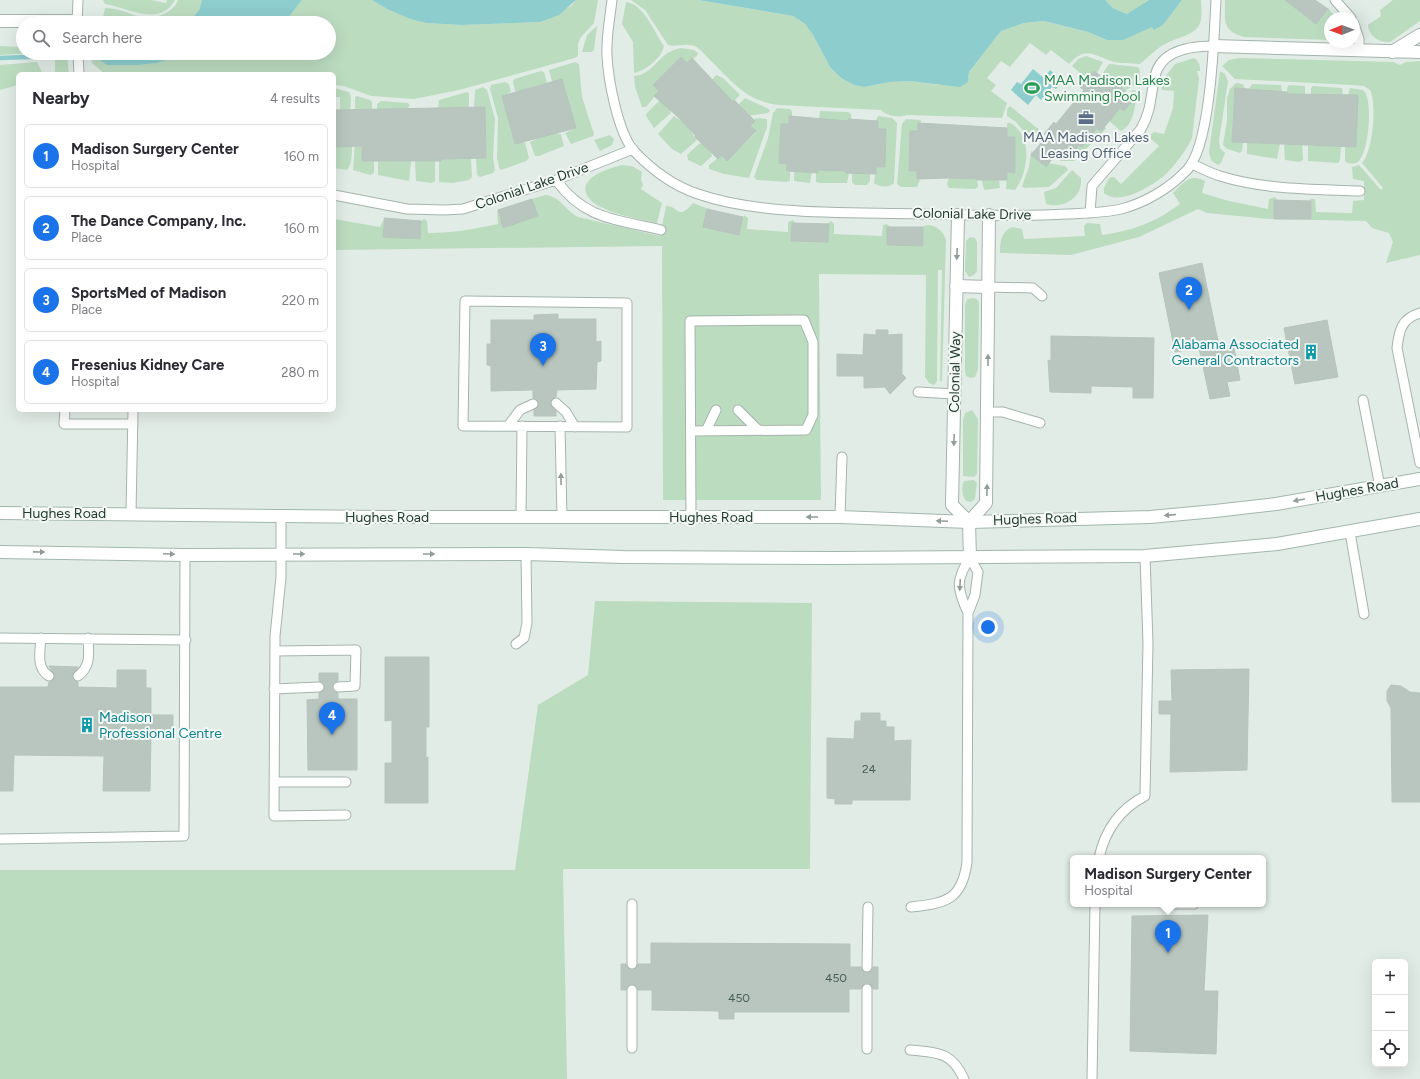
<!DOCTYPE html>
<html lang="en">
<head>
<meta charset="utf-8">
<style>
  :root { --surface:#fff; --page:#f2f2f3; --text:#2b2b33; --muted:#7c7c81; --line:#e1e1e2; --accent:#1a73e8 }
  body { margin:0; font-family:Figtree,sans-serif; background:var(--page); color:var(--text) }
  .controls { position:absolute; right:12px; bottom:12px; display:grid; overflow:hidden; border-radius:6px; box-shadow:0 4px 16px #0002 }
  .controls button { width:36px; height:36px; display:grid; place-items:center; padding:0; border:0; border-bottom:1px solid var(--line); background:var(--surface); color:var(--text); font:20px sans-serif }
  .compass { position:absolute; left:1324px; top:12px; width:36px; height:36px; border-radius:50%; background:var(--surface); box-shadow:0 4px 16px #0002; rotate:269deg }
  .you { position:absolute; left:988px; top:627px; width:14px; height:14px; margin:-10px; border:3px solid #fff; border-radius:50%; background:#1a73e8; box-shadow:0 0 0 6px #1a73e833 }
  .badge { display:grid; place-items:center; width:26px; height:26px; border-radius:50%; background:var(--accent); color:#fff; font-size:13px; font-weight:700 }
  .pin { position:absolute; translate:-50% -33px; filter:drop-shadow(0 1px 2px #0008) }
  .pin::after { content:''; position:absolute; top:21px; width:14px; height:12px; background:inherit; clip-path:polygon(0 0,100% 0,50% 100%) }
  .popup { position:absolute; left:1070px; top:855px; width:196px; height:52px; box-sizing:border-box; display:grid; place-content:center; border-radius:6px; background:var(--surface); filter:drop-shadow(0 1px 3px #0005); font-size:13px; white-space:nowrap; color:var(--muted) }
  .popup b { font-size:15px; color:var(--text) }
  .popup::after { content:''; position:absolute; left:50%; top:100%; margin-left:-8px; border:8px solid transparent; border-top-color:var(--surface) }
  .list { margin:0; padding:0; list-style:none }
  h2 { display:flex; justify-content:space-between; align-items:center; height:52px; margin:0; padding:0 16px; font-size:17px }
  h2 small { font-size:13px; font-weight:400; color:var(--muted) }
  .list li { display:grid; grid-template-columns:26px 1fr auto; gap:12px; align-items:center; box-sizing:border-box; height:64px; margin:0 8px 8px; padding:0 8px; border:1px solid var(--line); border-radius:6px }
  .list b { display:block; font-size:15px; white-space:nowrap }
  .list p { margin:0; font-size:13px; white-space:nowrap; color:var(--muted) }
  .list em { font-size:13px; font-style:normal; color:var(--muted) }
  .icon { flex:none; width:22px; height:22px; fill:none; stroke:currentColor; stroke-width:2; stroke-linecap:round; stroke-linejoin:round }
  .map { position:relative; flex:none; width:1420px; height:1079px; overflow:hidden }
  .search { position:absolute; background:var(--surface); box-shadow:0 4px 16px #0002; left:16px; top:16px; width:320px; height:44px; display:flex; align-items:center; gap:10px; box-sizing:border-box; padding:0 14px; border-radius:22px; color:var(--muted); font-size:15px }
  .panel { position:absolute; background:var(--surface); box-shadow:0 4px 16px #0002; left:16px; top:72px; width:320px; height:340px; border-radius:6px }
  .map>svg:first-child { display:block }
  .green { fill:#bcdcc0 }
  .water { fill:#8dcdce }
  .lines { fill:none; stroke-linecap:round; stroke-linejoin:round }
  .stream { stroke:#8dcdce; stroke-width:4.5 }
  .building { fill:#b8c6bf; stroke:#b5c5bc }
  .service-casing { stroke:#a5b4ac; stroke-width:11 }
  .minor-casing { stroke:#a5b4ac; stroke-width:14 }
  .secondary-casing { stroke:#a1b7ac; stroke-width:14 }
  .service { stroke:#fff; stroke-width:9 }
  .minor { stroke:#fff; stroke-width:12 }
  .secondary { stroke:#fff; stroke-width:12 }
  .oneway { fill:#919e98 }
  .labels { text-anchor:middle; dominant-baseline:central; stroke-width:4; stroke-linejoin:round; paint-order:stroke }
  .number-label { font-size:12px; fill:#485e55 }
  .leisure-label { font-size:14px; fill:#27864d; stroke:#f3f8f5; text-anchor:start }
  .service-label { font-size:14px; fill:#4e5e75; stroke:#f3f8f5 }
  .street-label { font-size:14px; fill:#233c32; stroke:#f3f8f5 }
  .culture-label { font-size:14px; fill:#0d838f; stroke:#f3f8f5; text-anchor:end }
</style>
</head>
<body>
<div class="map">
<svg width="1420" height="1079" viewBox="0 0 1420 1079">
  <rect width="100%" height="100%" fill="#e2ece6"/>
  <path class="green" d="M103 0H151L166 3 167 0H175C160 28 126 7 105 4Z
    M178 0H202L199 10 191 22 102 23 105 8C129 8 141 26 166 13 171 10 176 6 178 0Z
    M302 0H372L387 9 426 23 461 25 540 22 571 6 576 0H598L594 23 581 37 578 44V56L575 58 459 90 414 99 371 96 344 86 334 85V74H105L92 63 91 53H108L139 65 157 63 168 60H204L239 53H329V23H284Z
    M631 0H698L793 16 805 24 813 35 830 67 841 78 854 85 864 87 890 82 908 81 939 85 969 77V72L1001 31 1024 23 1044 21 1088 32 1107 40 1138 8 1127 14 1113 8 1105 0H1149L1144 3 1163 25 1182 0H1201C1201 8 1203 18 1199 25 1195 35 1176 38 1167 43 1155 49 1149 57 1140 64 1130 63 1118 64 1108 60 1090 53 1085 48 1069 64L1051 50 1046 55 1030 43 1010 67 1001 61 987 78 996 85 991 91 1007 103 1002 118 907 115C900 118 886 116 881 110L779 105C745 101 732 81 709 59 705 55 702 51 698 48 689 41 677 48 668 45L645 10Z
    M1225 0H1289L1288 2 1316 24 1328 10 1326 8H1328L1336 18H1330V40L1244 37C1221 31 1225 19 1225 0Z
    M1393 0H1420V21L1390 42C1380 43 1369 37 1368 25L1381 16 1380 10Z
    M626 2C644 4 654 32 664 46 662 58 645 71 634 73L633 42 622 24Z
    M597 26 594 50 591 52H582L587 35Z
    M23 35V53H35L0 55V46L23 47Z
    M681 48 694 50 698 53 697 56 687 63 681 57 653 85 659 91 646 107H642L635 87 634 76C656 74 657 52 681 48Z
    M55 53H67L69 74H52L55 72Z
    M1086 56 1103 62 1097 73 1094 71 1087 79 1072 66 1078 59Z
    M1194 58C1200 62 1200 65 1200 71H1197L1199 79 1192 138 1189 144C1183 154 1175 165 1166 174 1154 185 1119 207 1104 193V188L1109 178 1114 177 1121 184 1159 146 1151 139V134L1154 132 1164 134 1173 108 1174 91 1162 90 1161 82 1175 64Z
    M1239 58 1393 62 1400 65 1406 62 1420 61V255L1386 263 1393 242 1389 233 1372 228 1366 221 1268 219 1207 213 1198 209 1139 237 1071 255 1000 253C1000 241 1001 232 1012 227L1022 229 1024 239 1085 236 1084 226 1087 223 1100 224 1102 235C1132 231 1156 222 1180 204L1173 193C1183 183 1190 173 1205 181L1202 193 1229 201 1268 209 1269 199 1275 197 1277 200 1311 219 1310 199H1315L1316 212 1352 213 1353 201 1364 200V181L1353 179 1352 167 1359 165 1381 190 1383 188 1362 163C1373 152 1377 103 1370 90L1364 86 1351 85 1235 79 1222 66 1229 60Z
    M37 62 43 74H18V85L0 90V65Z
    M575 62 579 64 582 97 594 134 593 136 571 144 565 133 576 128 562 79 552 82 549 70Z
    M1109 64 1138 67 1140 71 1139 85 1132 86 1125 91 1108 77 1106 80 1101 76Z
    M541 71 544 72 547 83 518 92 515 91 513 82 514 79Z
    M1220 71 1225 74 1228 81 1219 141 1220 148 1225 153 1221 163 1218 165 1211 160 1209 152Z
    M716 75 723 78 740 95 733 102 711 81Z
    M505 82 509 84 511 92 502 96 515 144 522 142 525 143 529 158 526 161 501 170 499 168 497 158 498 118 490 89 491 85Z
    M1236 83 1243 84 1245 89H1235L1232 142H1243L1242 151 1240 153 1227 149 1223 145 1227 120V98L1230 89Z
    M1252 84 1281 85 1282 91H1270V96H1262V90L1249 89Z
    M1289 85 1305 86V100L1287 99V88Z
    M1313 86 1342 88 1343 95 1332 94 1331 101 1321 100 1322 94H1311V88Z
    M483 87 487 90 495 119 493 157 495 170 493 173 480 177 477 175 476 158H486L485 107H474L475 90Z
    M334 88 349 92C353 98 350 107 350 114 350 127 356 161 347 170L334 168V147L341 146 340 97H334Z
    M1350 88 1363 90C1374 98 1369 158 1356 163 1353 164 1350 163 1347 163L1345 161V147H1356L1348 95Z
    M1133 90 1136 91 1137 93C1135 106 1134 125 1121 131L1109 121 1117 105 1124 111 1132 101 1127 96Z
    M467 92 469 93V107H459V112L438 108 439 100Z
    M357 96 370 100 372 102V110H361L362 161H374V173L370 175 353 170 355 142V97Z
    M745 98 769 109 770 111 768 113 748 116 739 104Z
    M381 101 408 103 410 106 406 109H377V104Z
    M659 101 674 107 670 111 671 113 654 128 646 116V114Z
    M1010 106 1042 132 1037 136H1027L1016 122 1007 116V109Z
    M777 108 790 109 792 111V116H789V124H781L779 163 787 164V172H790V181L786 182 757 180 754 177 768 138 773 113Z
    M820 111 848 112 851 114V119L848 121 821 120 819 118Z
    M674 116 683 122 694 125 690 130 697 140 681 154 672 149 658 134Z
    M878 116 892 118 897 123 894 183C890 188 879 187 874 183L876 167 886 129H878V121H876Z
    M759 118 767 119V127L749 178 724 174 709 169V165L722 155 727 161 756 132 750 126 755 121 754 119Z
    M906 119 921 120 918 131H910L909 171H917V179L920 180 917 187H901L897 184 902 124Z
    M1007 123H1010C1033 135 1029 171 1015 190L1006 189 1007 172 1014 173 1015 137H1007Z
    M1105 126 1106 129 1074 161H1060L1059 150 1069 158 1079 145 1082 147 1097 128Z
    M548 130 549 135 558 133 559 134H561L564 146 539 156H535L530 142 539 138Z
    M610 135 614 139 612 145 600 151 594 140Z
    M1268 138V144H1280L1277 159 1247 154V143H1260Z
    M1287 138 1302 139 1303 160 1299 162 1285 160 1284 145H1286Z
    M706 139 712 156 701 166 688 160 687 155 700 143 702 144Z
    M1320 140 1329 146H1341L1340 160 1338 163 1308 161V146H1320Z
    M1031 151 1034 152 1031 155 1045 167 1048 163 1065 166 1068 169 1067 171 1049 187 1024 188 1022 186 1029 167Z
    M417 153 435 161V181L432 183 416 181 415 162 417 161Z
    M471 158 472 177 469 180 453 183 439 182V161H441V159Z
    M408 160 411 162 409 181 378 175V161Z
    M622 165 632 166 642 172 641 180 643 185 641 189 662 203 657 223C639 219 620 216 603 208 597 206 590 201 587 195 578 177 610 168 622 165Z
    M837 166V171H846L849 173 847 183H819L816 182V173L818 172V170Z
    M797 170 812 172 810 183 794 181V172H797Z
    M1072 170 1081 178C1083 198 1064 209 1046 204L1044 192 1056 188Z
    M852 173 870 174V181L867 185H855L852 182Z
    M985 173 999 179 1000 188 985 190 983 187 982 180H985Z
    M949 178 977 179 978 187 975 189 949 188 947 184Z
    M545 195C560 196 566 211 578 217L660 236 666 206C679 205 677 222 693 203L709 209 707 210 704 227 739 235 744 215 748 218 747 229 788 232V222L793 220 795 223H792L791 241 828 242 827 224 831 221 834 224V234L882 236 883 225 887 224 890 227H887V245L923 246V226C934 223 943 230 946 240L942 381H940L942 270H938L937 381 934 385 929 383 925 377 926 275 819 274 821 500H663L662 246 334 250V219L380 227 385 216 384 237 420 239 421 221 424 219 427 221 428 233C453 233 474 229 498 224L497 210 503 228 538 216 532 199Z
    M970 237 975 238 977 242V271L974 275 969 277 965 271 966 241Z
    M974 298 978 300 979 304 978 369 975 377 970 378 966 376 965 371V305L967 299Z
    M972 410 978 419 977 474 974 477 963 476V420L965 413Z
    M974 480 977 483 975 499 971 502 966 501C962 496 961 487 964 481Z
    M595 601 812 603 810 869H563L567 1079H0V870H515L538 705 588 675Z"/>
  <path class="water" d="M202 0H302L284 23H189L199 10Z
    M372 0H576L559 15 540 22 461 25 426 23 411 19 387 9Z
    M698 0H1105L1113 8 1127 14 1149 0H1182L1163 25 1154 30 1152 27 1123 40H1107L1088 32 1044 21 1024 23 1001 31 969 72 968 82 960 87 908 81 890 82 864 87 854 85 841 78 830 67 813 35 805 24 793 16Z
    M98 53H239L204 60H168L157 63 139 65H107L98 59Z
    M1033 69 1044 78 1050 70 1063 81 1056 89 1052 87 1041 100 1036 95 1028 105 1011 90 1017 82 1021 84Z"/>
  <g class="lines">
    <path class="stream" d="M0 58 57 56"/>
  </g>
  <path class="building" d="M1285 0H1315L1328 9 1316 24Z
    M681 57 687 63 692 58 733 102 734 100 755 121 750 126 756 131 727 161 722 155 718 159 695 137 696 136 677 116 654 96 659 91 653 85Z
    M1094 71 1106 80 1108 77 1128 94 1127 96 1132 101 1124 111 1120 108 1101 131 1097 128 1082 147 1079 145 1069 158 1059 150 1046 167 1031 155 1047 136 1044 134 1054 122 1056 124 1084 90 1080 87Z
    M562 79 576 128 515 144 502 96Z
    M1235 88 1287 92V94L1358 95 1356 147 1232 142Z
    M485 107 486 158 441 159V161H362V146L334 147V110Z
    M789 116 848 121V119L878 121V129H886L885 167H876V174L846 173V171L818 170V173L787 171V164L779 163 781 124H789Z
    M918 123 1007 128V137H1015V173L1007 172V180H977V179L949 178 917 179V171H909L910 131H918Z
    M532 199 538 216 503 228 498 210Z
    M1274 200 1311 201V219H1274Z
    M707 209 743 217 739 235 703 227Z
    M385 218 421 221 420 239 383 237Z
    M792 223 829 224 828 242 791 241Z
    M887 227H923V246L887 245Z
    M1202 263 1220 351 1234 348 1240 380 1227 382 1230 396 1210 399 1199 348 1175 352 1159 273Z
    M558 314V319H596V342L601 341V361L597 362 596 389 557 390 556 397 552 399 550 402 552 407 556 411V416H534V410L539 404 537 399 533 398V390L491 391V366L487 365V344H491V320H534V315Z
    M1327 320 1338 377 1295 384 1284 328Z
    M876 330H888V335L902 334V374L906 378 890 394 885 387 864 388V376H837V354L863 355 864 334 876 335Z
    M1051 336 1154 338 1153 398H1133V387L1091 386V393L1050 392 1048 360 1051 361Z
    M385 657H429V727H426V758L428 757V803H385V763H392V720L385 721Z
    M49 666 78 667 72 677 74 680 78 682V687L117 688V670H146V688H151V715H173V736H151L150 791H103L104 756 14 755 13 791H0V687H48L49 682 53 680 55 677Z
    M1249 669 1247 770 1170 772 1171 714H1159V701H1172L1171 670Z
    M319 673H338V681L334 682 332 687 333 691 338 693V699H357V770H308L307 700 319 699V693L324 689V683L319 681Z
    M1391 685 1401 686 1410 692 1420 693V802H1392L1391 708 1387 701V691Z
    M861 713H880V721H886V727H894V741L911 740 910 800H852V804H835V799L827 798V738L854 739 855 721H861Z
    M1208 915 1204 991H1218L1216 1054 1130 1051 1132 916Z
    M651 943 850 944V967H861L864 972 867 973 872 970 873 967H878V989H873L872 986 867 983 864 984 861 989H849V1012H734V1019H719V1011L652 1010V990H638L632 984 629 985 626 990H621V964H626L627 967 632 970 635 969 638 964H651Z"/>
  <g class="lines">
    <defs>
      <path id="service" d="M612 0C610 18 606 37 607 55 608 79 618 133 634 151 651 169 674 186 698 194 762 216 852 212 920 214 969 215 1018 217 1067 214 1085 213 1104 213 1121 209 1145 203 1170 188 1187 170 1211 145 1214 37 1216 0
        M1335 0 1351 18
        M77 23 78 0
        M1354 24 1359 39V51
        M78 53 79 74
        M1192 164C1201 168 1210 173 1220 176 1265 190 1314 189 1360 191
        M556 180C585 220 616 219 661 230
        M334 195 407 209 445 210 463 209 556 180 633 149
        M1090 213 1092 186 1141 129C1152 109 1150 97 1155 76 1161 50 1192 46 1213 46
        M988 287 1033 288 1042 296
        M465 301 627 303V427L463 426Z
        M1420 313C1402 318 1399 330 1397 348L1420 463
        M918 392 955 394
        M1363 400 1380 487
        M556 403 566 412 575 427
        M65 410 64 424H133
        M738 410 758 430
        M987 412H1003L1040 423
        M508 426 520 410 533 404
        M560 426 562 518
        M691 431 806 430 813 415V342L804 320 690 321 691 517
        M706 431 716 410
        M131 513 133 410
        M281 516V577L275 636 274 816 346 815
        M521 517 522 426
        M840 517 842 457
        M1350 532 1364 614
        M0 638 186 640
        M41 638C40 652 36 668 49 676
        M516 644 524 638 527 623 526 554
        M275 651 356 650 355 686 338 687
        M78 676C91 666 89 654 88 638
        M274 689 319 687
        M274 782H346
        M0 839 184 836 185 555
        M1099 858C1105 830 1120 809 1145 796L1148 643 1145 556
        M632 904V964
        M1165 904H1194
        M911 907C945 903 962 901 967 862L968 613 975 595 978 572 970 558C955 580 957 589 968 613
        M867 967 868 907
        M632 1048V990
        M867 1049V989
        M910 1050C938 1053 951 1051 964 1079
        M1092 1079 1095 904"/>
      <path id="minor" d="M0 21H77
        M1213 46 1420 52
        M1392 52 1420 35
        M958 215 952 505 969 522
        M956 286 988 287
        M970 558 969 522 986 503 989 215"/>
      <path id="secondary" d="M0 513 384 517H840L969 522 1150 517 1215 511 1276 504 1420 479
        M0 552 185 555 526 554 623 557 832 558 1145 556 1277 544 1420 519"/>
    </defs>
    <use href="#service" class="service-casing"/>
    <use href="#minor" class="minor-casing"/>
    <use href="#secondary" class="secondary-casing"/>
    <use href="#service" class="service"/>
    <use href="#minor" class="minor"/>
    <use href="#secondary" class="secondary"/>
  </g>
  <defs><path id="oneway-solid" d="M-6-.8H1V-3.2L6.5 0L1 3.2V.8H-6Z"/></defs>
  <g class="oneway">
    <use href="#oneway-solid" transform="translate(957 254) rotate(92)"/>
    <use href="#oneway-solid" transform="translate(988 360) rotate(-90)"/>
    <use href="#oneway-solid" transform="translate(954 440) rotate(92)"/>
    <use href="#oneway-solid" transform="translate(561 479) rotate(-91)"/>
    <use href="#oneway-solid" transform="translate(987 490) rotate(-89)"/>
    <use href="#oneway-solid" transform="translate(1299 500) rotate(170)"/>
    <use href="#oneway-solid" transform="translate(1170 515) rotate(175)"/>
    <use href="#oneway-solid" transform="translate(812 517) rotate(-180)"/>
    <use href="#oneway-solid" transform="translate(942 521) rotate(-178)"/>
    <use href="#oneway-solid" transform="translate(39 552) rotate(1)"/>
    <use href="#oneway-solid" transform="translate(169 554) rotate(2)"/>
    <use href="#oneway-solid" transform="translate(299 554)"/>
    <use href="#oneway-solid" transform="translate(429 554)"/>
    <use href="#oneway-solid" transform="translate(960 585) rotate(93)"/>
  </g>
  <defs>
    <symbol id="stadium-bare" viewBox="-9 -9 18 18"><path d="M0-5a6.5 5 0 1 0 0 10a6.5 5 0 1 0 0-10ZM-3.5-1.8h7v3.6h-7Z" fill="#2e9e5b" stroke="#f3f8f5" stroke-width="2.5" paint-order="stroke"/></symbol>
    <symbol id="office-bare" viewBox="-9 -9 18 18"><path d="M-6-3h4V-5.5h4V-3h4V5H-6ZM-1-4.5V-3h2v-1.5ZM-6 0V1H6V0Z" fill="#5c6f8a" stroke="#f3f8f5" stroke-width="2.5" paint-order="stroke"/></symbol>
    <symbol id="building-bare" viewBox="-9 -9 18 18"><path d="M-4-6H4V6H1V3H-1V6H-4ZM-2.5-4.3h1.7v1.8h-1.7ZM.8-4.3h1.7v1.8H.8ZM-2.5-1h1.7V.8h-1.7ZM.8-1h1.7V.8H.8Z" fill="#0f9aa8" stroke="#f3f8f5" stroke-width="2.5" paint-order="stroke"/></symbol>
  </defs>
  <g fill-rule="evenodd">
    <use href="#stadium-bare" x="1021" y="77" width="22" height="22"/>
    <use href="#office-bare" x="1075" y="107" width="22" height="22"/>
    <use href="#building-bare" x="1300" y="341" width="22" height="22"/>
    <use href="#building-bare" x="76" y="714" width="22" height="22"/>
  </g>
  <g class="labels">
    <g class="number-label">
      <text x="869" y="769">24</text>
      <text x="836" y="978">450</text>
      <text x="739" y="998">450</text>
    </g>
    <g class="leisure-label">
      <text x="1044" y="80">MAA Madison Lakes<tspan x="1044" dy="16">Swimming Pool</tspan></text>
    </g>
    <g class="service-label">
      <text x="1086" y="137">MAA Madison Lakes<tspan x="1086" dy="16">Leasing Office</tspan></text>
    </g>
    <g class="street-label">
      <text transform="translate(532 186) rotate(-19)">Colonial Lake Drive</text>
      <text transform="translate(972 214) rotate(1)">Colonial Lake Drive</text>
      <text transform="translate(955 372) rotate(-89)">Colonial Way</text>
      <text transform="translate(1357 490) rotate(-10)">Hughes Road</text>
      <text x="64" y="513">Hughes Road</text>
      <text x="387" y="517">Hughes Road</text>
      <text x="711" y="517">Hughes Road</text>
      <text transform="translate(1035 519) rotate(-2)">Hughes Road</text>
    </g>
    <g class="culture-label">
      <text x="1299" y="344">Alabama Associated<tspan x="1299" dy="16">General Contractors</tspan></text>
      <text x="99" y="717" text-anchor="start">Madison<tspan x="99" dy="16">Professional Centre</tspan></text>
    </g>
  </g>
</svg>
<div class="controls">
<button>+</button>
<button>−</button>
<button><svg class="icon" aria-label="locate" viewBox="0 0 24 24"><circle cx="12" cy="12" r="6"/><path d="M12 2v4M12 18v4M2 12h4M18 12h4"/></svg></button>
</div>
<svg class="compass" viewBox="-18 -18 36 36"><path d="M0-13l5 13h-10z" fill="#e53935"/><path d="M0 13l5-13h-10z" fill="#7c7c81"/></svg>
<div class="you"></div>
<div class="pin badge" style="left:1168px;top:953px">1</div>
<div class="popup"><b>Madison Surgery Center</b>Hospital</div>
<div class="pin badge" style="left:1189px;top:310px">2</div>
<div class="pin badge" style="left:543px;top:366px">3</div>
<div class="pin badge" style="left:332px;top:735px">4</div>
<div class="search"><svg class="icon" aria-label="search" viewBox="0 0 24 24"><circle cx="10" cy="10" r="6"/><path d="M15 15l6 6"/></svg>Search here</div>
<section class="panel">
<h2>Nearby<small>4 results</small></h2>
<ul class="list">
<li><span class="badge">1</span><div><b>Madison Surgery Center</b><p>Hospital</p></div><em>160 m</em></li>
<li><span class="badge">2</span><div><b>The Dance Company, Inc.</b><p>Place</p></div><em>160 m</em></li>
<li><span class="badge">3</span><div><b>SportsMed of Madison</b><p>Place</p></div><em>220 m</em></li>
<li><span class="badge">4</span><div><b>Fresenius Kidney Care</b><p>Hospital</p></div><em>280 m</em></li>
</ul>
</section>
</div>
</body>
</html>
